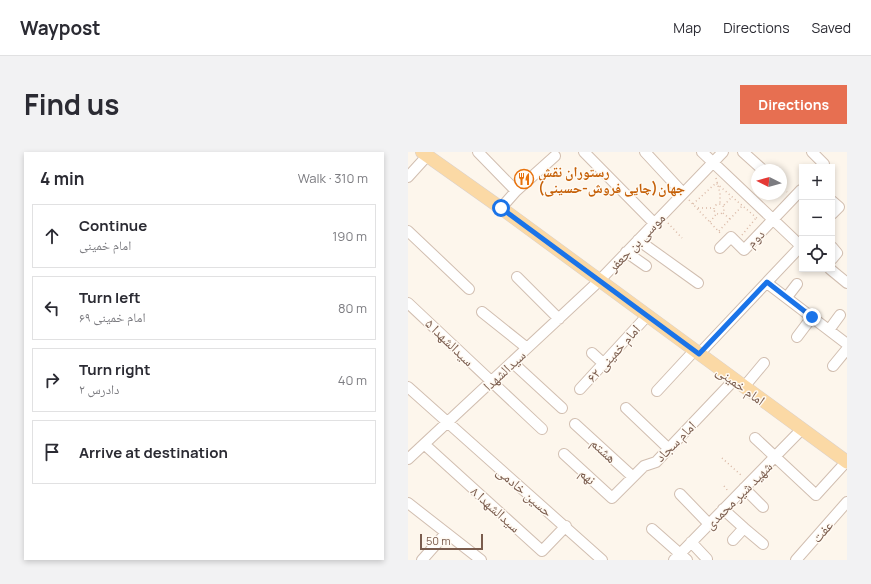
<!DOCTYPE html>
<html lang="en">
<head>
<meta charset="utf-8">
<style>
  :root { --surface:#fff; --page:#f2f2f3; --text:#2b2b33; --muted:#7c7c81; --line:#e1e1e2; --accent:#e76f51 }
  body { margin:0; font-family:Manrope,"Noto Naskh Arabic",sans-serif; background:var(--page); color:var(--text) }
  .controls { position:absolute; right:12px; top:12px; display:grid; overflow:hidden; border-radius:0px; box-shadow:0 2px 6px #0003 }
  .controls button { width:36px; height:36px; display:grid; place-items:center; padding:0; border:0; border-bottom:1px solid var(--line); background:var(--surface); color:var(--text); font:20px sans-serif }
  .compass { position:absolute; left:343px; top:12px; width:36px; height:36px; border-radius:50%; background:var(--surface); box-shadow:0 2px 6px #0003; rotate:276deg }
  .scale { position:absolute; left:12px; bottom:10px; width:63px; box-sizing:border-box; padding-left:4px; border:2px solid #7a5c4d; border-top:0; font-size:11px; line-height:14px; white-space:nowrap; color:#7a5c4d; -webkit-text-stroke:3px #fffaf3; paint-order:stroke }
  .stop { position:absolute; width:12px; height:12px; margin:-9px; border:3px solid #1a73e8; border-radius:50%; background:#fff }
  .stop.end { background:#1a73e8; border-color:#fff; box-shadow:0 1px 4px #0008 }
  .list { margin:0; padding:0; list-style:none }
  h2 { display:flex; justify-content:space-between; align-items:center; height:52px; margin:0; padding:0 16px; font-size:17px }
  h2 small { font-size:13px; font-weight:400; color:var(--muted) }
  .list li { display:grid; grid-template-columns:26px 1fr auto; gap:12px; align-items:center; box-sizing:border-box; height:64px; margin:0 8px 8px; padding:0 8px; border:1px solid var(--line); border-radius:0px }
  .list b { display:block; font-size:15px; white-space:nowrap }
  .list p { margin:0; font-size:13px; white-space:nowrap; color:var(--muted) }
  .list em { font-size:13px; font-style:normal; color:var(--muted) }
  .icon { flex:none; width:22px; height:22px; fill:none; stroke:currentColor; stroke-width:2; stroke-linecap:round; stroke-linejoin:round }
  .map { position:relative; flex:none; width:439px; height:408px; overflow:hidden; border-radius:0px }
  header { display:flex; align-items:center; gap:24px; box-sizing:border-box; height:56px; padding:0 20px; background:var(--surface); border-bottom:1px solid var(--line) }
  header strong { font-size:19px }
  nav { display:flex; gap:22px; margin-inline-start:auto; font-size:14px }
  .intro { display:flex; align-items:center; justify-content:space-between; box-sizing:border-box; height:96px; padding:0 24px }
  h1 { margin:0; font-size:28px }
  .button { padding:10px 18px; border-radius:0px; background:var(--accent); color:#fff; font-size:14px; font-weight:700 }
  main { display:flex; gap:24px; padding:0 24px }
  aside { flex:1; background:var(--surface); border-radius:0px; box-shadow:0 2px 6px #0003 }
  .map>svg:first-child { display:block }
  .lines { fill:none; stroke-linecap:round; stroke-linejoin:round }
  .minor-casing { stroke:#d1beb0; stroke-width:12 }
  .major-casing { stroke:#dad1cd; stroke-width:14 }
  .path { stroke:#d9b8a5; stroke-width:1.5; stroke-dasharray:1 3; stroke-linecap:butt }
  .minor { stroke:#fff; stroke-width:10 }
  .major { stroke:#fbd9a5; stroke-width:13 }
  .route { stroke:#1a73e8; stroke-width:5 }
  .labels { text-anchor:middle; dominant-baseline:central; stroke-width:3; stroke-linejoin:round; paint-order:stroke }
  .food-label { font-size:14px; font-weight:bold; fill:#c56008; stroke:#fffaf3; text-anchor:start }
  .street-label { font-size:14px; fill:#7a5c4d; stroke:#fffaf3 }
</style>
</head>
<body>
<header>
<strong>Waypost</strong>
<nav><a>Map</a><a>Directions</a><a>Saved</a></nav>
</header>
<div class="intro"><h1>Find us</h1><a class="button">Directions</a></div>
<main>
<aside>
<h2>4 min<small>Walk · 310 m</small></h2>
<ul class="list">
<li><svg class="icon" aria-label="ahead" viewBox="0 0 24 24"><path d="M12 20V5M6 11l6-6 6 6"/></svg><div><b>Continue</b><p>امام خمینی</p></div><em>190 m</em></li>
<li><svg class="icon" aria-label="left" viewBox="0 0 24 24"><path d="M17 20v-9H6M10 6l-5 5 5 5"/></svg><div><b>Turn left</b><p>امام خمینی ۶۹</p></div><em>80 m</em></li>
<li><svg class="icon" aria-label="right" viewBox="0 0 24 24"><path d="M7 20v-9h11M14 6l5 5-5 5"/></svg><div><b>Turn right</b><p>دادرس ۲</p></div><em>40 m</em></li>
<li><svg class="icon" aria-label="arrive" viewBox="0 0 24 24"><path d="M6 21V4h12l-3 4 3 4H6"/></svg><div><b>Arrive at destination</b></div></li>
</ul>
</aside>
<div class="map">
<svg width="439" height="408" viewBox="0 0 439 408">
  <rect width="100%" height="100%" fill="#fdf6ec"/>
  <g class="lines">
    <defs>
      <path id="minor" d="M70 0 108 39 93 56
        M176 0 246 71
        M237 0 275 41
        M294 0 394 95
        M335 0 355 18
        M404 0 416 12
        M0 25 19 4
        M108 39 147 4
        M424 49 431 55 424 62
        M0 79 61 137
        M230 88 290 131
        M424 95 429 101 424 107
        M312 96 323 85 336 98 393 38
        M218 100 238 114
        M422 117 439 131
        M109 125 151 167
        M359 131 439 192
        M379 145 389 132
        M0 151 134 277
        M74 160 119 196
        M421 178 432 163
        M389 185 404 165
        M184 201 196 212
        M291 202 394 93
        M104 210 154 256
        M425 214 439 197
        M0 235 194 408
        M336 235 356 211
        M172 237 239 164
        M249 239 286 199
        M218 256 261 297
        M167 272 225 325
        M347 286 408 343 438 310
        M16 292 134 399 158 374
        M156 302 204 346 236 314 248 310 326 228
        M0 307 191 129 315 0
        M336 336 355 355
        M272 342 301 372
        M0 351 73 408
        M315 357 336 376 325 388
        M336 376 355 392
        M244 377 279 408
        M283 390 299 407
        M14 408 38 381
        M266 408 394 277
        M388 408 439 350"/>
      <path id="major" d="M14 0 93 56 439 310"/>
    </defs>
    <use href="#minor" class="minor-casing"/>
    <use href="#major" class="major-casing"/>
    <path class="path" d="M308 26 312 41V51
      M373 34 379 40
      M281 48 314 83
      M306 57a5 5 0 1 1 10 0a5 5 0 1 1-10 0Z
      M285 52 308 31 351 68
      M316 53 324 45
      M290 56H306
      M315 61 322 67
      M302 70 309 61
      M260 71 274 86
      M311 79 334 54
      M334 83 348 66
      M314 306 334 324
      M316 334 320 339"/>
    <use href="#minor" class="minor"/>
    <use href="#major" class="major"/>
  </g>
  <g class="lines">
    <path class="route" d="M93 56 291 202 359 130 404 165"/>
  </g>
  <defs>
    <symbol id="restaurant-ring" viewBox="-11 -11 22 22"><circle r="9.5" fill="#fffaf3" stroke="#e8710a" stroke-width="1.5"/><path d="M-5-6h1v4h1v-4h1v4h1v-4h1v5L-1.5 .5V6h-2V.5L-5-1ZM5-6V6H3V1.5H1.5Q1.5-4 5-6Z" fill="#e8710a"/></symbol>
  </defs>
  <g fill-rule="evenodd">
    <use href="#restaurant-ring" x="105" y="16" width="22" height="22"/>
  </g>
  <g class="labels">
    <g class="food-label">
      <text x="130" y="19">رستوران نقش<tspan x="130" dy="16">جهان(چایی فروش-حسینی)</tspan></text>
    </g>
    <g class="street-label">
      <text transform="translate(347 86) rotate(-45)">دوم</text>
      <text transform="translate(228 90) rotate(-46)">موسی بن جعفر</text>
      <text transform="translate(42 190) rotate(44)">سیدالشهدا ۵</text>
      <text transform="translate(205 201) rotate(-48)">امام خمینی ۶۲</text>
      <text transform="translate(96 218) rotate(-43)">سیدالشهدا</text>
      <text transform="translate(333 233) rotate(36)">امام خمینی</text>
      <text transform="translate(267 289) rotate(-45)">امام سجاد</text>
      <text transform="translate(196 298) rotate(43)">هشتم</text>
      <text transform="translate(180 324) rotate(42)">نهم</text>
      <text transform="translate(117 339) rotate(41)">حسین خادمی</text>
      <text transform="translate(330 343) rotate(-45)">شهید شیر محمدی</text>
      <text transform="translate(88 357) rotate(42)">سیدالشهدا ۸</text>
      <text transform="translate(414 379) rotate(-49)">عفت</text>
    </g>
  </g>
</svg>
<div class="controls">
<button>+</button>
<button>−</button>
<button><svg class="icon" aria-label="locate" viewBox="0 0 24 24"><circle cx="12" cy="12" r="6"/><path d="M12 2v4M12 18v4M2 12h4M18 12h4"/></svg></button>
</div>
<svg class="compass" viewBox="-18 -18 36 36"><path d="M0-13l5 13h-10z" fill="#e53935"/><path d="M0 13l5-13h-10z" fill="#7c7c81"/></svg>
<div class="scale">50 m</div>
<div class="stop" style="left:93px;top:56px"></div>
<div class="stop end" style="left:404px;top:165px"></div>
</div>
</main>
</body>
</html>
